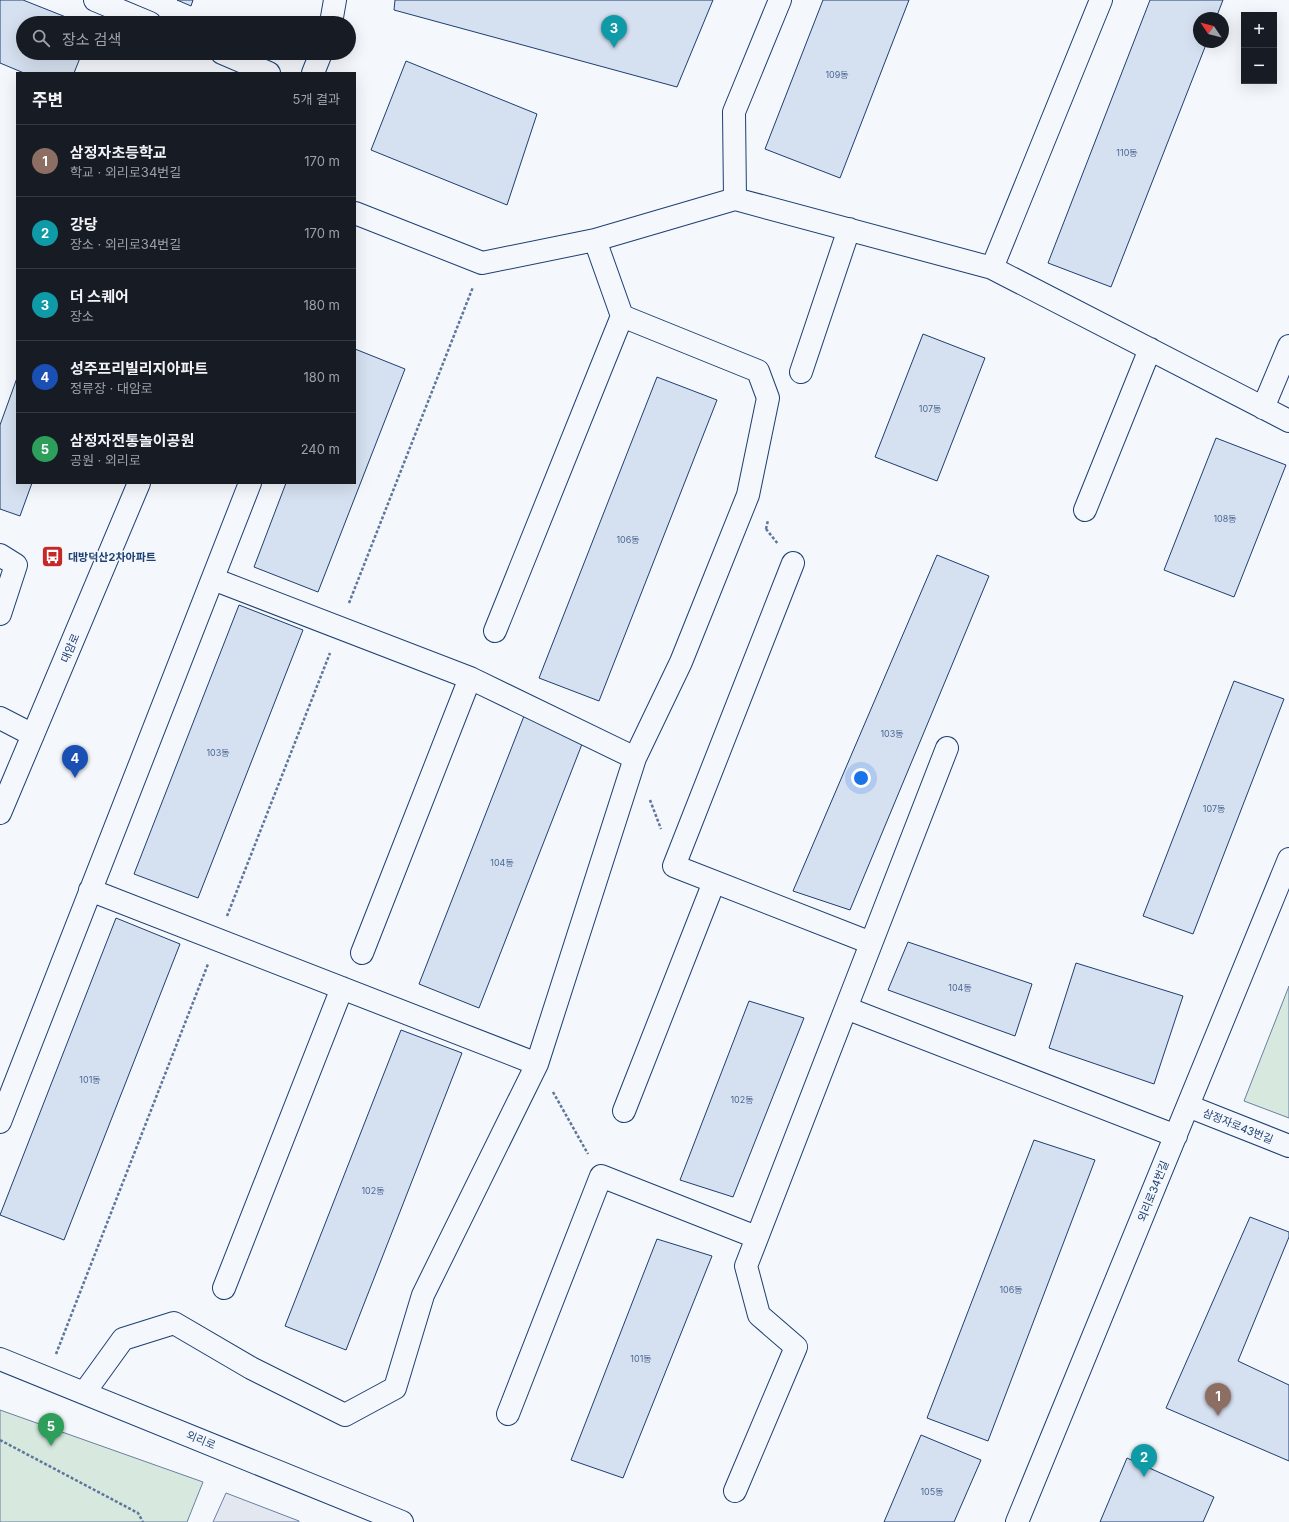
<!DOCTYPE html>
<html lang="ko">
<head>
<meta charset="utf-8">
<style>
  :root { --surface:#171b24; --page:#242831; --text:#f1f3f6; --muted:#9ea1a6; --line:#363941; --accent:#ea580c }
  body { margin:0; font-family:Inter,"Noto Sans KR",sans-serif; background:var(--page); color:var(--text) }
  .controls { position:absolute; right:12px; top:12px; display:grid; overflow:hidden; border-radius:0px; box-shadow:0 4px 16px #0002 }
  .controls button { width:36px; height:36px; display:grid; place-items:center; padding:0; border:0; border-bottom:1px solid var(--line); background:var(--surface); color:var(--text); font:20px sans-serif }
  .compass { position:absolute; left:1193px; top:12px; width:36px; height:36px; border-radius:50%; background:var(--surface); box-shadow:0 4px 16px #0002; rotate:305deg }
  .you { position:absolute; left:861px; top:778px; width:14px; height:14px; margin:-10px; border:3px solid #fff; border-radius:50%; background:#1a73e8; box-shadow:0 0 0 6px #1a73e833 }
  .badge { display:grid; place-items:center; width:26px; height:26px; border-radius:50%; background:var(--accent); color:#fff; font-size:13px; font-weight:700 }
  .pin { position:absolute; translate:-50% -33px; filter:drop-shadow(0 1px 2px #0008) }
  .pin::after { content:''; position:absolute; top:21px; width:14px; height:12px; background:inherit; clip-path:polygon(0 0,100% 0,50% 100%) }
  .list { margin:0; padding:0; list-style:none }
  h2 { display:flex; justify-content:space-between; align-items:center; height:52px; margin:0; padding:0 16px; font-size:17px }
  h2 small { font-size:13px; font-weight:400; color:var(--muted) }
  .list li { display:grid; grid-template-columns:26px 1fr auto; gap:12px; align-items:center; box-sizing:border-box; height:72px; padding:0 16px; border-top:1px solid var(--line) }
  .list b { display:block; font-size:15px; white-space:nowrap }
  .list p { margin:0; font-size:13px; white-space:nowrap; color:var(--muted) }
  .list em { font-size:13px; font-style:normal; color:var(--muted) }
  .icon { flex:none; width:22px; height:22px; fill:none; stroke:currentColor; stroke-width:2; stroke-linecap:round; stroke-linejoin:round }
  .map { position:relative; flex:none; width:1289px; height:1522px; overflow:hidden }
  .search { position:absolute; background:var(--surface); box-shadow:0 4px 16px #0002; left:16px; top:16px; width:340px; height:44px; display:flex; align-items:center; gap:10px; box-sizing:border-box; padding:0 14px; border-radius:22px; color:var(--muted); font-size:15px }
  .panel { position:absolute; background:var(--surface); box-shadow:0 4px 16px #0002; left:16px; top:72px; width:340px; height:412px; border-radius:0px }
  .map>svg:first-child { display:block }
  .green { fill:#d7e8df; stroke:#687fa3 }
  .parking { fill:#e3e8f0; stroke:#687fa3 }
  .building { fill:#d5e0f0; stroke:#1d3f73 }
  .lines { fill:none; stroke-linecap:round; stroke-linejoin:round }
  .minor-casing { stroke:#1d3f73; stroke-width:24 }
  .path { stroke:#5e769c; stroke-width:2.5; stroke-dasharray:3 2; stroke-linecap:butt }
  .minor { stroke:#f4f7fb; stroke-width:22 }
  .labels { text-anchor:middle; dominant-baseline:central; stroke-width:3; stroke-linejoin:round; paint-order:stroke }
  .number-label { font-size:9px; fill:#4b6792 }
  .poi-label { font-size:11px; font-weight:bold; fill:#1d3f73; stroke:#f4f7fb; text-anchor:start }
  .street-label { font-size:11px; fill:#1d3f73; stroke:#f4f7fb }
</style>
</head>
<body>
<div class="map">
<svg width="1289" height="1522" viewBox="0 0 1289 1522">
  <rect width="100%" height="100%" fill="#f4f7fb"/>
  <path class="green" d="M1289 986V1118L1244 1101Z
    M0 1410 203 1482 187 1522H0Z"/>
  <path class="parking" d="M226 1493 299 1521V1522H213Z"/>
  <path class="building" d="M0 0H23L81 23H23V53H82L74 73H24L0 63Z
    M177 0H193L191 6Z
    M395 0H713L677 87 394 10Z
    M823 0H909L840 178 765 149Z
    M1150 0H1223L1216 18H1199V42H1207L1111 287 1048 263Z
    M406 61 537 114 507 205 371 150Z
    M923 334 985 358 937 481 875 457Z
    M355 349 405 369 318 592 254 567 286 483H355Z
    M657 377 717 400 599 701 539 678Z
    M17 378V483H32L20 516 0 509V425Z
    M1216 438 1286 465 1234 597 1164 570Z
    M937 555 989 576 850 910 793 891Z
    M239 605 303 630 198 898 134 874Z
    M1234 681 1284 699 1193 934 1143 916Z
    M524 716 584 739 479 1008 419 984Z
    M116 918 180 944 64 1240 0 1215Z
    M908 942 1032 984 1015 1036 888 990Z
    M1076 963 1183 996 1154 1084 1049 1048Z
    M749 1001 804 1018 733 1197 680 1180Z
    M401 1030 462 1053 346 1350 285 1326Z
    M1034 1140 1095 1160 988 1441 927 1418Z
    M1250 1217 1289 1232V1237L1238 1361 1289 1385V1461L1166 1408Z
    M657 1239 712 1256 623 1478 571 1460Z
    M921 1435 981 1460 954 1522H884Z
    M1127 1458 1214 1497 1203 1522H1100Z"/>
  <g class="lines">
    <defs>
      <path id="minor" d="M95 0 150 23
        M331 23 335 0
        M222 53 269 73
        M313 73 321 53
        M735 199 734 112 780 0
        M355 213 482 263 595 240 735 199 992 268 1289 421
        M992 268 1101 0
        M801 372 849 229
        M1263 408 1289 346
        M1085 510 1150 349
        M0 555 16 565 0 614
        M793 563 674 866 871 943
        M213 579 470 678 635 758
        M495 631 622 316
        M0 718 33 735
        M0 813 139 483
        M90 890 537 1064
        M362 953 470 678
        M846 1008 947 748
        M1188 1106 1289 1146
        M624 1111 714 882
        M0 1122 250 483
        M224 1288 342 988
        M0 1359 402 1522
        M84 1393 123 1339 174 1323 251 1368 345 1415 395 1388 423 1295 537 1064 635 758 681 662 748 495 768 398 758 371 622 316 595 240
        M508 1414 601 1176 756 1237
        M735 1491 796 1347 759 1315 746 1266 846 1008 1176 1136
        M1017 1522 1289 859"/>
    </defs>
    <use href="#minor" class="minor-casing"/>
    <path class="path" d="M766 529 768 520
      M766 529 778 544
      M349 603 473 287
      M650 800 661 829
      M227 916 330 653
      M553 1092 588 1154
      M56 1354 208 964
      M0 1440 138 1513 143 1522"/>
    <use href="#minor" class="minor"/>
  </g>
  <defs>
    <symbol id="bus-square" viewBox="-11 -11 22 22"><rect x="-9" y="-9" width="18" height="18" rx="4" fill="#c62828" stroke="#f4f7fb"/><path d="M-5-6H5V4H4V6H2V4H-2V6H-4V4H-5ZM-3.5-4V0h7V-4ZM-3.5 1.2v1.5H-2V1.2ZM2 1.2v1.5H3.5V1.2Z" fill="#fff"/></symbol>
  </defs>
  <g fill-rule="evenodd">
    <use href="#bus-square" x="40" y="544" width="25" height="25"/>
  </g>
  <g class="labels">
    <g class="number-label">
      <text x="837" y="74">109동</text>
      <text x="1127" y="152">110동</text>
      <text x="930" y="408">107동</text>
      <text x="1225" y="518">108동</text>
      <text x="628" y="539">106동</text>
      <text x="892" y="733">103동</text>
      <text x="218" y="752">103동</text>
      <text x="1214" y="808">107동</text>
      <text x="502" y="862">104동</text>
      <text x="960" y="987">104동</text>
      <text x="90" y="1079">101동</text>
      <text x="742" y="1099">102동</text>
      <text x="373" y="1190">102동</text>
      <text x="1011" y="1289">106동</text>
      <text x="641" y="1358">101동</text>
      <text x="932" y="1491">105동</text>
    </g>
    <g class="poi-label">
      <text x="68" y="557">대방덕산2차아파트</text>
    </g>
    <g class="street-label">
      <text transform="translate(70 648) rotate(-67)">대암로</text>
      <text transform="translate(1238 1126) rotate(22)">삼정자로43번길</text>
      <text transform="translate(1153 1191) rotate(-68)">외리로34번길</text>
      <text transform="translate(201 1440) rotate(22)">외리로</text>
    </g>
  </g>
</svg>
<div class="controls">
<button>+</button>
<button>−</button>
</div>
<svg class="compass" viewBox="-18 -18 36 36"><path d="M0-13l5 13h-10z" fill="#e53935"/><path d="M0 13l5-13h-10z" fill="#9ea1a6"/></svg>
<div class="you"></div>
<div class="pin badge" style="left:1218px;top:1416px;background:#8d6e63">1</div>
<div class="pin badge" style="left:1144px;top:1477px;background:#0f9aa8">2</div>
<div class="pin badge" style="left:614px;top:48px;background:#0f9aa8">3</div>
<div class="pin badge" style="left:75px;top:778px;background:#1a4fb4">4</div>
<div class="pin badge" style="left:51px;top:1446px;background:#2e9e5b">5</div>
<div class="search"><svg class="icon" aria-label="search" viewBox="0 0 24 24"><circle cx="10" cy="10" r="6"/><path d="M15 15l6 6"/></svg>장소 검색</div>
<section class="panel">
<h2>주변<small>5개 결과</small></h2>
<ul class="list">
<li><span class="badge" style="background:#8d6e63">1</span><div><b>삼정자초등학교</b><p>학교 · 외리로34번길</p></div><em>170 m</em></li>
<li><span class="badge" style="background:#0f9aa8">2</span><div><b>강당</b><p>장소 · 외리로34번길</p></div><em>170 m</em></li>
<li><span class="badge" style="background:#0f9aa8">3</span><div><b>더 스퀘어</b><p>장소</p></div><em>180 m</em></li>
<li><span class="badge" style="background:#1a4fb4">4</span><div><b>성주프리빌리지아파트</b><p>정류장 · 대암로</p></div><em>180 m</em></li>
<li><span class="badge" style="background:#2e9e5b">5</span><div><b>삼정자전통놀이공원</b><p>공원 · 외리로</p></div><em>240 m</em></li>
</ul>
</section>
</div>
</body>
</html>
